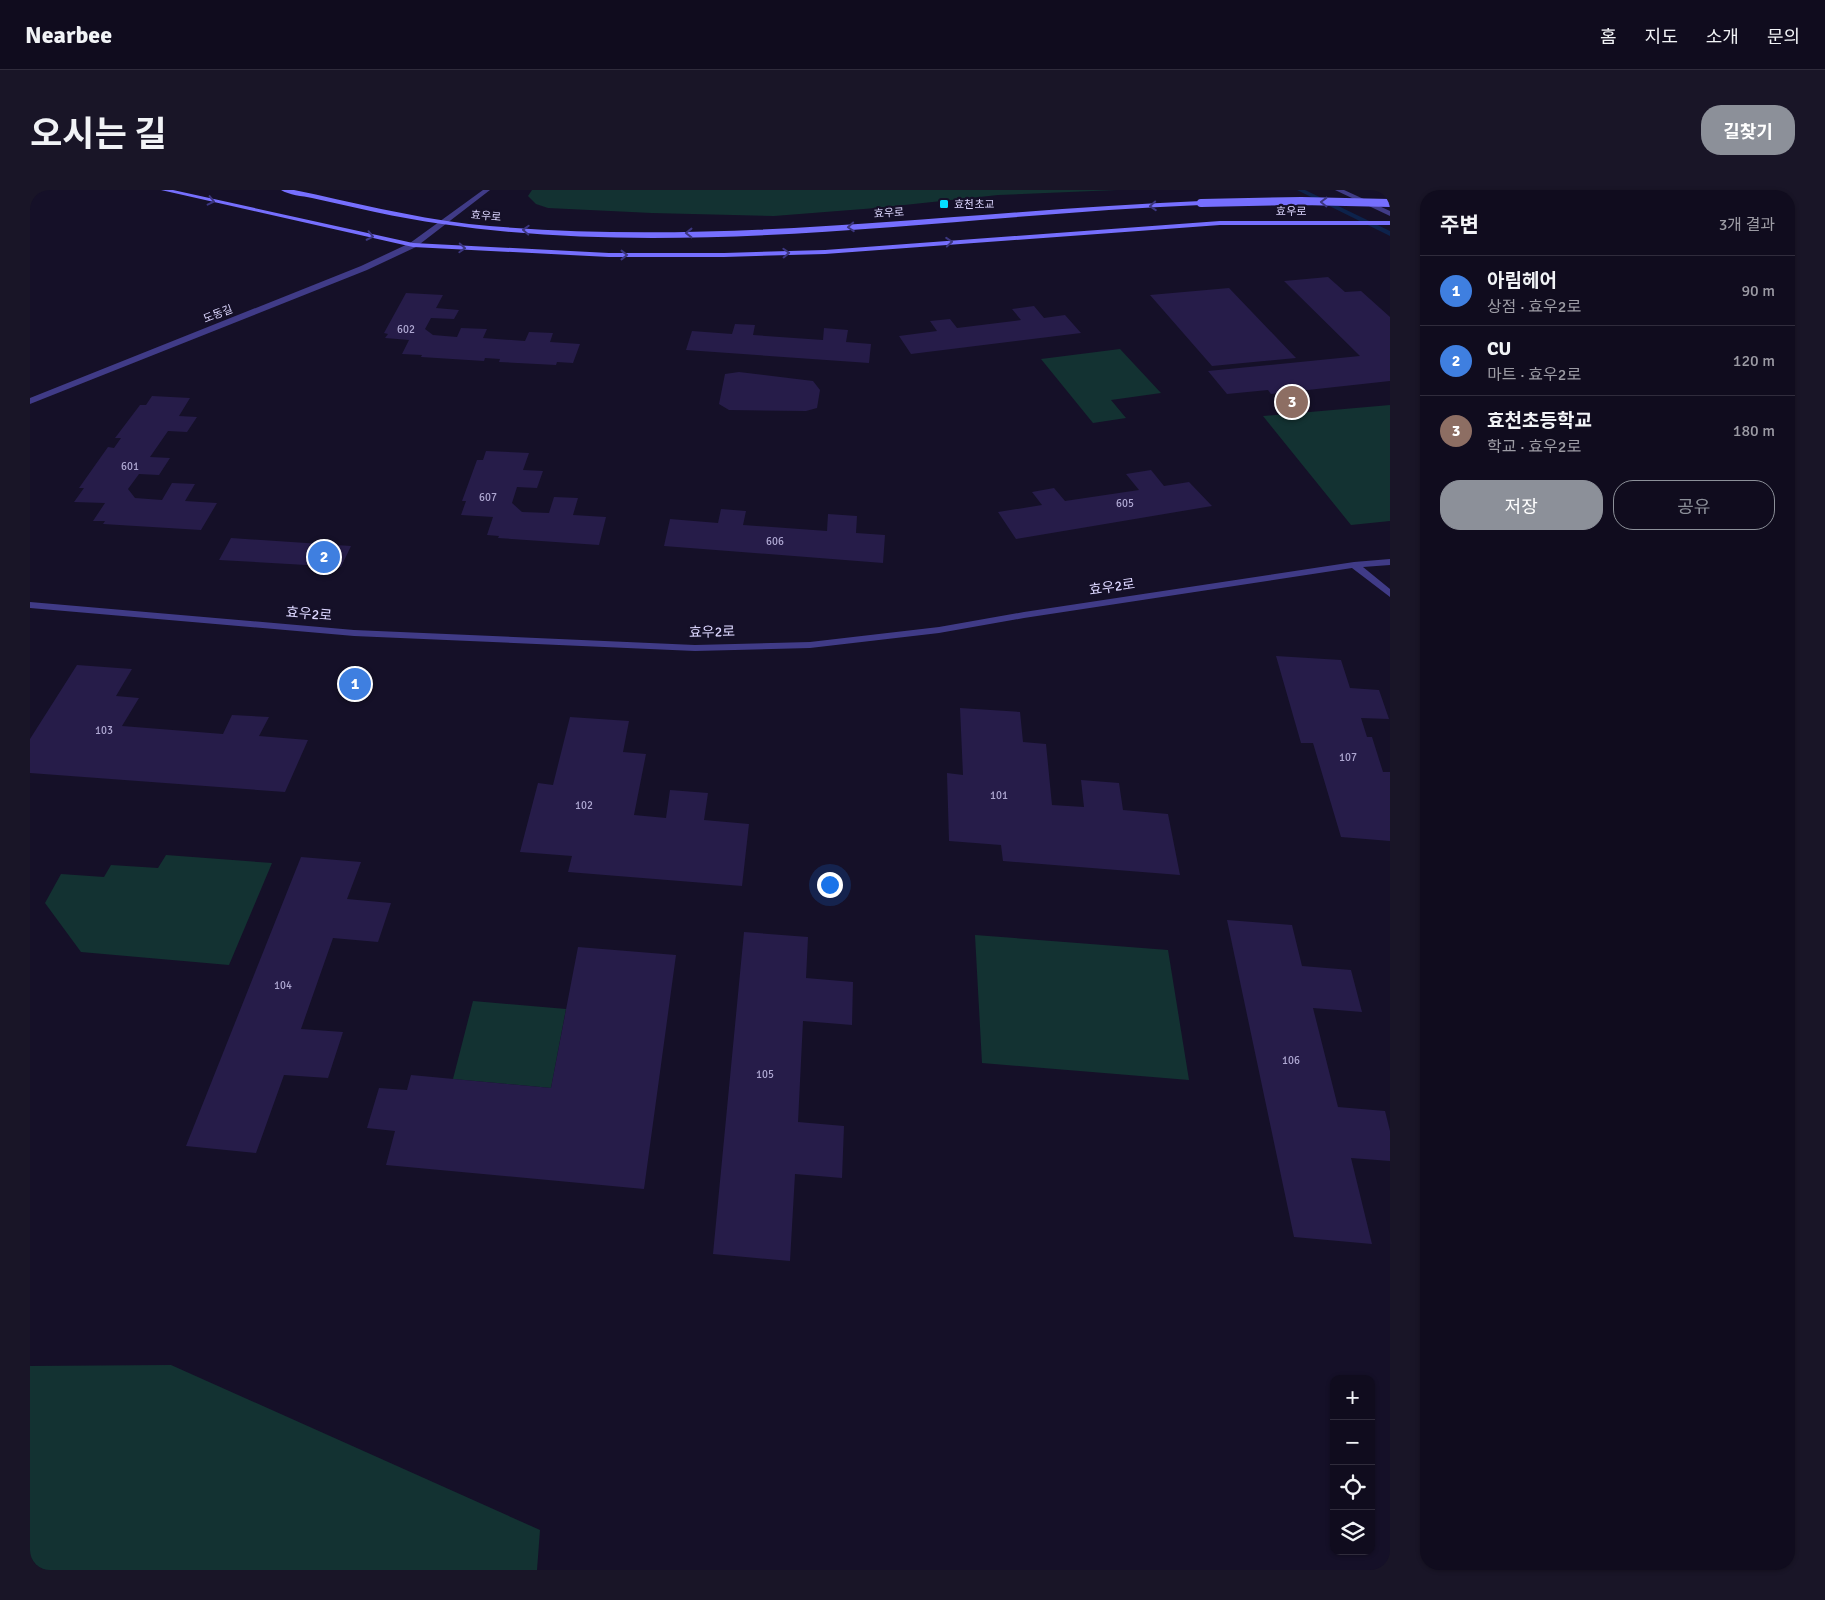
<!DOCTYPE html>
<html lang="ko">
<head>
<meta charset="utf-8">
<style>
  :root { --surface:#100c1e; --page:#191527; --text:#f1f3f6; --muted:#9c9ba4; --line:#302c3c; --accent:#8c9099 }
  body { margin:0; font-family:Signika,"Noto Sans KR",sans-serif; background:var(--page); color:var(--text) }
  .controls { position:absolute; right:15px; bottom:15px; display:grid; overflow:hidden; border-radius:10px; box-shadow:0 1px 4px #0004 }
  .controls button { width:45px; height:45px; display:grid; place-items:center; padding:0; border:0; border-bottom:1px solid var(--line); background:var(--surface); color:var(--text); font:25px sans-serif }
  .you { position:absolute; left:799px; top:694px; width:18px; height:18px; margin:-12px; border:4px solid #fff; border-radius:50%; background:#1a73e8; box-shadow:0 0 0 8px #1a73e833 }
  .badge { display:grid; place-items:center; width:32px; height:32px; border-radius:50%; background:var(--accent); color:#fff; font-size:16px; font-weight:700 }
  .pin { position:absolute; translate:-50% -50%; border:2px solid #fff; box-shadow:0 1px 5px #0006 }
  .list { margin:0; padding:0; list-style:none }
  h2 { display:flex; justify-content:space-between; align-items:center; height:65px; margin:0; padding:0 20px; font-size:21px }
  h2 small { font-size:16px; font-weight:400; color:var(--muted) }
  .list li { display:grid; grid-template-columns:32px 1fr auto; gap:15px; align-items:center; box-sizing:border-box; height:70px; padding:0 20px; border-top:1px solid var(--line) }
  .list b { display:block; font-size:19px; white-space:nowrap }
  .list p { margin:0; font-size:16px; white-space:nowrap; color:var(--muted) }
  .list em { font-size:16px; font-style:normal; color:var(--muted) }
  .actions { display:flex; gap:10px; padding:15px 20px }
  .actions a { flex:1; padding:11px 0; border:1px solid var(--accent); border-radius:20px; text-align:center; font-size:18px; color:var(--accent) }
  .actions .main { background:var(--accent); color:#fff }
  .icon { flex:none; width:28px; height:28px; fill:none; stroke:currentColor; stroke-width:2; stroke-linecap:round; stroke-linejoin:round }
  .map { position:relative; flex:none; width:1360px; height:1380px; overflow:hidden; border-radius:20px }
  header { display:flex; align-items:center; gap:30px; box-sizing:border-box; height:70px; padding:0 25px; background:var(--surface); border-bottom:1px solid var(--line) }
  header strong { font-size:24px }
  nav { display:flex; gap:28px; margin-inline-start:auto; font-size:18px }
  .intro { display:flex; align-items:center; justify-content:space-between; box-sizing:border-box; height:120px; padding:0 30px }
  h1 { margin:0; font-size:35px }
  .button { padding:12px 22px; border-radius:20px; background:var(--accent); color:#fff; font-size:18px; font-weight:700 }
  main { display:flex; gap:30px; padding:0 30px }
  aside { flex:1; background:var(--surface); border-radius:20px; box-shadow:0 1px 4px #0004 }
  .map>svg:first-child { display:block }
  .green { fill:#133232 }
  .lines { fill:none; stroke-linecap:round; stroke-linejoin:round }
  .stream { fill:#0d224b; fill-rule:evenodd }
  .building { fill:#261c49 }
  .pedestrian { fill:#403b87; fill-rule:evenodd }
  .minor { fill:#403b87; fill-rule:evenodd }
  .secondary { fill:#766ffe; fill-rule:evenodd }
  .secondary-bridge { stroke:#766ffe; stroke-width:8 }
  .oneway { stroke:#3c367e }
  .poi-dot { fill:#04dffe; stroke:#151028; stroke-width:2 }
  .labels { text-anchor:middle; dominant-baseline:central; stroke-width:4.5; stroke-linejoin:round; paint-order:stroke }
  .far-poi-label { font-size:11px; fill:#ddd7ff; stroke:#151028; text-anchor:start }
  .far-street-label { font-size:11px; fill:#ddd7ff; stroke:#151028 }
  .number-label { font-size:11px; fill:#afa8d2 }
  .street-label { font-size:14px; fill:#ddd7ff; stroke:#151028 }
</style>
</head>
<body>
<header>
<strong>Nearbee</strong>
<nav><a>홈</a><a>지도</a><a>소개</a><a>문의</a></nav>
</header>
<div class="intro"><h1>오시는 길</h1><a class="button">길찾기</a></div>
<main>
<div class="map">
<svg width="1360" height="1380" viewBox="0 0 1360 1380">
  <rect width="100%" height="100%" fill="#151028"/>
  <path class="green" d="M502 0H1087L968 5 846 18 744 26 622 23 518 18 506 14 498 6Z
    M1090 159 1131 203 1081 210 1096 228 1063 233 1011 169Z
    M1360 215V331L1321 335 1233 226Z
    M136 665 242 673 199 775 51 762 15 713 31 684 74 687 81 675 128 678Z
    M945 745 1138 760 1159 890 952 873Z
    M443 811 536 819 521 898 423 889Z
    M141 1175 510 1340 507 1380H0V1176Z"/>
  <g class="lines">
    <path class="stream" d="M1267 0H1275L1360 41V46Z"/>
  </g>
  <path class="building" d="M1298 87 1315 102 1331 101 1360 127V191L1241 204 1238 200 1197 204 1178 181 1330 166 1254 91Z
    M1199 98 1266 168 1182 176 1120 105Z
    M376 103 413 105 406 118 429 120 424 129 401 128 395 139 403 145 427 147 431 138 457 139 453 148 495 151 499 142 523 143 520 152 550 154 543 173 527 172 526 175 469 172 470 169 455 168 454 171 391 167 392 165 372 164 379 150 355 148 358 144 354 143Z
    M1004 116 1014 128 1035 125 1051 143 881 164 869 146 907 141 900 131 920 129 927 138 991 130 982 119Z
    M705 134 725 135 723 145 793 150 794 138 818 140 816 152 841 154 839 173 656 160 662 141 702 144Z
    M709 182 783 191 790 200 787 218 776 221 699 220 689 214 695 184Z
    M122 206 160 208 149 226 167 227 157 242 138 241 120 267 140 268 129 285 109 284 98 299 105 308 132 310 142 293 165 294 155 311 187 313 171 340 73 334 75 331H63L75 313 44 312 54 298H49L78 257 84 258 91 248H85L110 215H116Z
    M456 261 499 263 493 280 513 281 507 298 487 297 482 313 492 322 519 323 524 307 548 308 543 325 576 327 569 355 468 348 469 346 457 345 463 327 431 325 436 311H432L447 270H453Z
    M1121 280 1134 296 1159 292 1182 316 986 349 968 322 1012 315 1002 302 1024 298 1035 311 1109 300 1096 284Z
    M691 319 716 321 713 335 797 341 798 324 827 326 826 343 855 345 853 373 634 356 640 329 688 333Z
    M201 348 321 356 311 377 189 370Z
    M1246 466 1311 470 1320 498 1349 500 1359 529 1331 528 1337 547H1342L1353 582H1360V651L1311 647 1283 553H1271Z
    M47 475 102 479 86 506 109 508 92 536 193 544 202 525 239 527 229 546 278 550 255 602 0 583V549Z
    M930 518 990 522 993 552 1016 554 1022 615 1054 617 1051 590 1089 593 1093 620 1138 624 1150 685 973 671 971 655 919 651 917 583 933 585Z
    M540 527 599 531 593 562 616 564 604 625 636 628 640 600 678 603 674 630 719 634 712 696 538 682 542 666 490 662 508 593 523 595Z
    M271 667 331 672 317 709 361 713 348 752 303 748 271 839 313 842 298 888 254 885 226 963 156 956Z
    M1197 730 1262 735 1272 776 1321 780 1332 822 1283 818 1308 917 1355 921 1360 941V971L1321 968 1342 1054 1264 1047Z
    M714 742 778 747 776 788 823 792 822 835 773 831 768 932 814 936 812 988 765 984 760 1071 683 1064Z
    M548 757 646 765 614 999 356 975 365 941 337 938 349 898 377 900 381 885 521 898Z"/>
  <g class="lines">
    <path class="pedestrian" d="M1305 0H1314L1360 21V26Z"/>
    <path class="minor" d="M453 0H460L386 57 337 80 0 214V208L331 76 380 53Z
      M1360 369V375L1333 377 1360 399V407L1322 378 994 428 909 443 780 458 665 461 324 446 0 418V412L324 440 665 455 780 452 909 437 994 422 1324 372Z"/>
    <path class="secondary" d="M131 0H143L383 53 579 63H694L795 60 1190 31H1360V35H1190L795 64 694 67H579L383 57Z
      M251 0H264C322 12 380 27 439 34 683 59 927 21 1171 11L1174 13 1171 15C899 26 614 79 345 22 324 17 303 13 282 8 272 6 259 5 251 0Z"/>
    <path class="secondary-bridge" d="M1171 13 1271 11 1360 13"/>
  </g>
  <defs><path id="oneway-chevron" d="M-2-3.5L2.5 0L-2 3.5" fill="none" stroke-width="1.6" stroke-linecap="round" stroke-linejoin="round" transform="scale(1.25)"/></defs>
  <g class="oneway">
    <use href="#oneway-chevron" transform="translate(181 11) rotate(13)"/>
    <use href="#oneway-chevron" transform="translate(1294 12) rotate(-179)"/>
    <use href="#oneway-chevron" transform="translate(1123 16) rotate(176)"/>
    <use href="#oneway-chevron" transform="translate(821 37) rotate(176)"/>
    <use href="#oneway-chevron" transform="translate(496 40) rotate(-177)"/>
    <use href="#oneway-chevron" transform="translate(659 43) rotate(180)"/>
    <use href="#oneway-chevron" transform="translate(340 46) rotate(12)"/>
    <use href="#oneway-chevron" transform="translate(919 52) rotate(-4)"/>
    <use href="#oneway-chevron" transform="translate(432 58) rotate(3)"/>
    <use href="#oneway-chevron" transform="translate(756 63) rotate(-2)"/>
    <use href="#oneway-chevron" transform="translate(594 65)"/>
  </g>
  <rect class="poi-dot" x="909" y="9" width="10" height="10" rx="2.5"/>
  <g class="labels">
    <g class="far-poi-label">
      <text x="924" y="14">효천초교</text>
    </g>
    <g class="far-street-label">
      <text x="1261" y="21">효우로</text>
      <text transform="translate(859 23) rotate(-4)">효우로</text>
      <text transform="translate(456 26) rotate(5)">효우로</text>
      <text transform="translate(188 124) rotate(-21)">도동길</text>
    </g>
    <g class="number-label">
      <text x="376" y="139">602</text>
      <text x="100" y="276">601</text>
      <text x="458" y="307">607</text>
      <text x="1095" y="313">605</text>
      <text x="745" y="351">606</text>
      <text x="74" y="540">103</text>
      <text x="1318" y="567">107</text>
      <text x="969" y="605">101</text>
      <text x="554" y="615">102</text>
      <text x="253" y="795">104</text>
      <text x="1261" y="870">106</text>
      <text x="735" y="884">105</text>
    </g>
    <g class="street-label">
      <text transform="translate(1082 397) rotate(-8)">효우2로</text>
      <text transform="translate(279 424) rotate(5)">효우2로</text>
      <text transform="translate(682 442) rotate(-1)">효우2로</text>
    </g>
  </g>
</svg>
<div class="controls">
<button>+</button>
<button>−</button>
<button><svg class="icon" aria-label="locate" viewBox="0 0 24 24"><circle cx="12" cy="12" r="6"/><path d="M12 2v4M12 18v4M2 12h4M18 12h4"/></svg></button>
<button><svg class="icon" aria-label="layers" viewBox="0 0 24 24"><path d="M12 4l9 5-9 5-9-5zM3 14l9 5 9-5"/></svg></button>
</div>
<div class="you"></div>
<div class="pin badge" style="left:325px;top:494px;background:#3f7fe0">1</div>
<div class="pin badge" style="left:294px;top:367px;background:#3f7fe0">2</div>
<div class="pin badge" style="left:1262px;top:212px;background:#8d6e63">3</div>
</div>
<aside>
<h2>주변<small>3개 결과</small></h2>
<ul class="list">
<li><span class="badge" style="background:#3f7fe0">1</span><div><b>아림헤어</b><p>상점 · 효우2로</p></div><em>90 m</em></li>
<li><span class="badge" style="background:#3f7fe0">2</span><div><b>CU</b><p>마트 · 효우2로</p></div><em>120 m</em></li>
<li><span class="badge" style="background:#8d6e63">3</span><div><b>효천초등학교</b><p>학교 · 효우2로</p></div><em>180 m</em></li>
</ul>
<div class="actions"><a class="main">저장</a><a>공유</a></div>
</aside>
</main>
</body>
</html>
